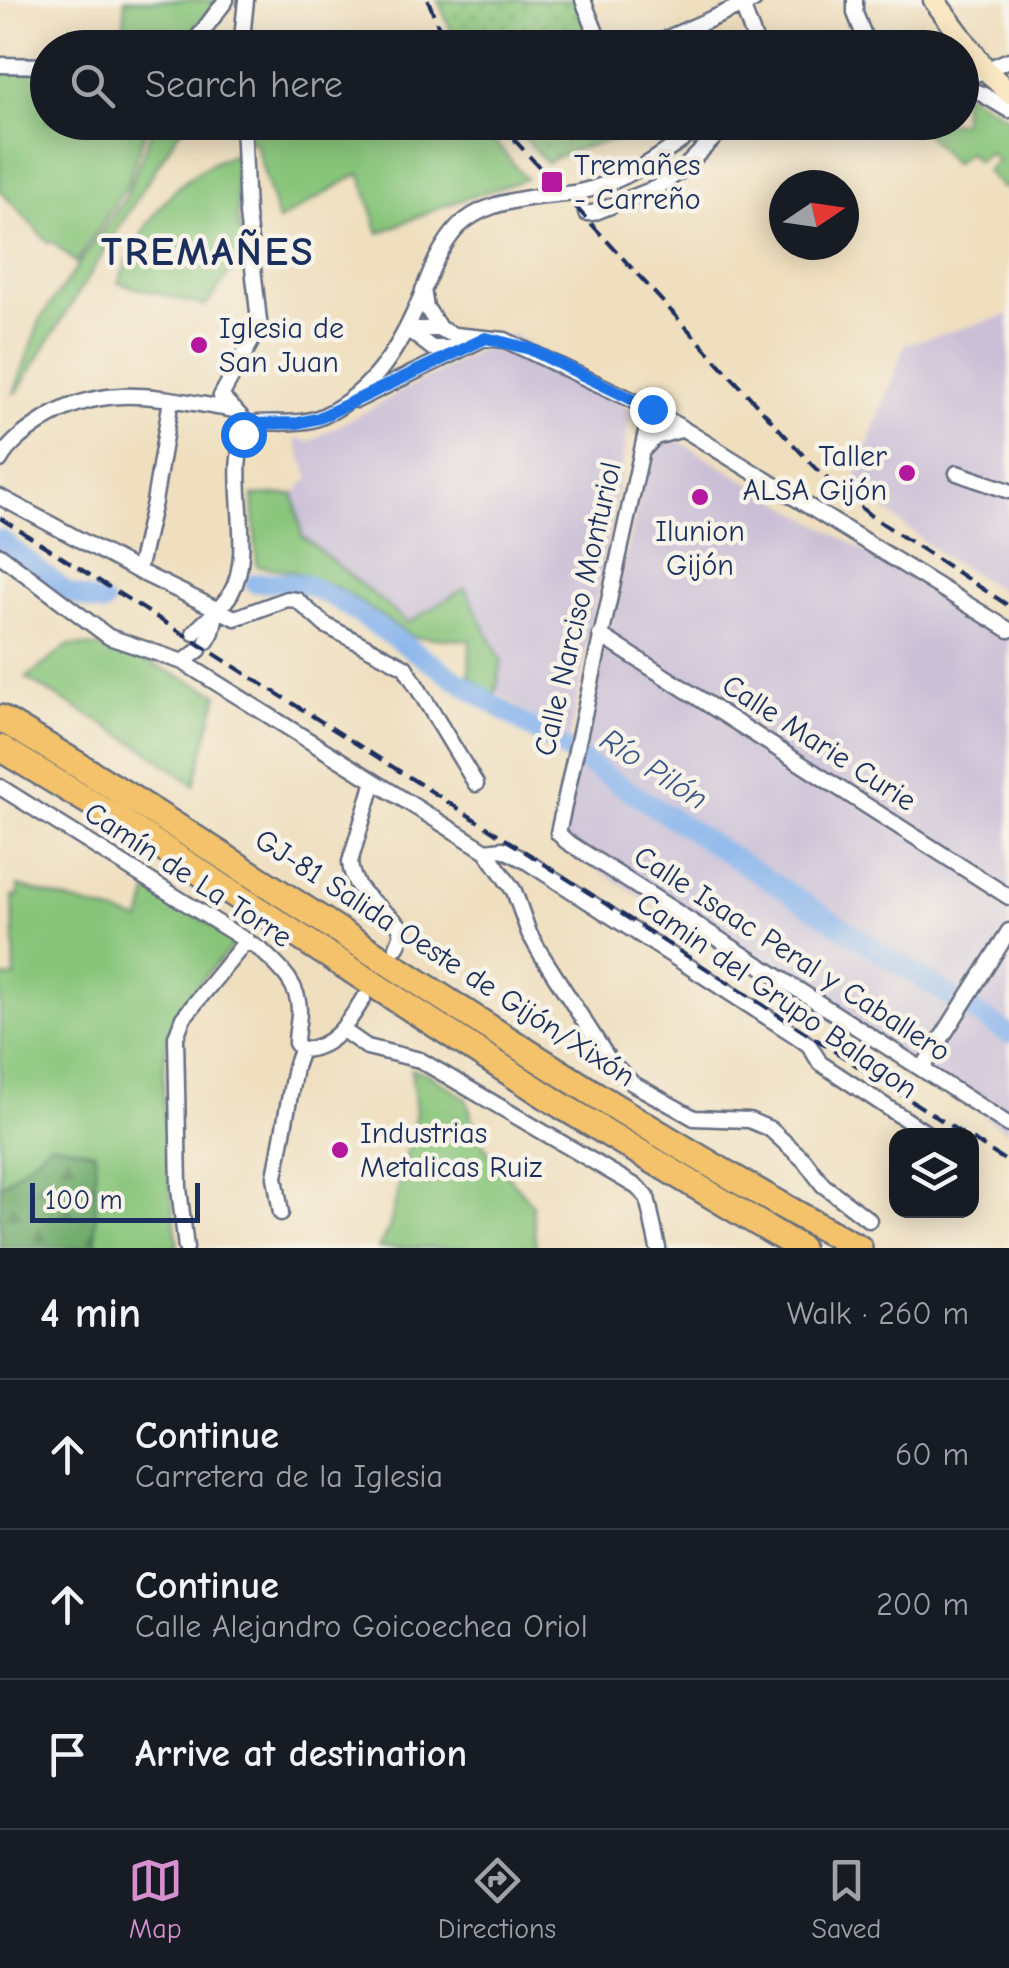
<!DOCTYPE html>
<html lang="en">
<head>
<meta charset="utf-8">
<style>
  :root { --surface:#171b24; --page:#242831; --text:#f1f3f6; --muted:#9ea1a6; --line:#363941; --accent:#d690ce }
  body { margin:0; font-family:"Comic Neue",sans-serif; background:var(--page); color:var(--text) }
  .controls { position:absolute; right:30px; bottom:30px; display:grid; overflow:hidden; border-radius:20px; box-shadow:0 5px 25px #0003 }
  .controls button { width:90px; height:90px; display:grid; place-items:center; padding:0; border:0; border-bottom:2px solid var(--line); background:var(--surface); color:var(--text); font:50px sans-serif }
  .compass { position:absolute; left:769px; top:170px; width:90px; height:90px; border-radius:50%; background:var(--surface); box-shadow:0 5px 25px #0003; rotate:77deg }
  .scale { position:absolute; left:30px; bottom:25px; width:170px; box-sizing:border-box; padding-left:10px; border:5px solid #1b2f5e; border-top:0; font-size:28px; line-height:35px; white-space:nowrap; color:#1b2f5e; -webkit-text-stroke:8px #f7f3e8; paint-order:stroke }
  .stop { position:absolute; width:30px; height:30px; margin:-22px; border:8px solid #1a73e8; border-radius:50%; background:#fff }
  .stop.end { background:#1a73e8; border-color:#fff; box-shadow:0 2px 10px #0008 }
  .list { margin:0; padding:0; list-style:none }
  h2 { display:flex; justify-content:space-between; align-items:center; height:130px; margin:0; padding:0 40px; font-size:42px }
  h2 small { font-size:32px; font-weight:400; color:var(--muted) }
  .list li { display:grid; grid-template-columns:65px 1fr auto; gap:30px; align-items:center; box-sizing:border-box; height:150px; padding:0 40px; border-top:2px solid var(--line) }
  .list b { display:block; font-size:38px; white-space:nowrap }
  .list p { margin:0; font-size:32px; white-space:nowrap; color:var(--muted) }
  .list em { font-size:32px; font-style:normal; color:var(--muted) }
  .icon { flex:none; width:55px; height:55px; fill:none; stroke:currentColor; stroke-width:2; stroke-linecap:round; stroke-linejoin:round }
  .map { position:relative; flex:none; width:1009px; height:1248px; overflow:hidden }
  .search { position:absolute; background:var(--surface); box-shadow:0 5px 25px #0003; left:30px; right:30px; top:30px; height:110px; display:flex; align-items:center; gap:25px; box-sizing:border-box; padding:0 35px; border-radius:55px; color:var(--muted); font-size:38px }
  .sheet { height:580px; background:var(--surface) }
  nav { display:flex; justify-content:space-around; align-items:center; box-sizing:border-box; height:140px; border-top:2px solid var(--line); background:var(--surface); font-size:28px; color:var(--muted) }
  nav a { display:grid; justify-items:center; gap:5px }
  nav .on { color:var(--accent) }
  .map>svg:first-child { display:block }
  .industrial { fill:#cabfd6 }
  .grass { fill:#88c57a; stroke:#527a6c; stroke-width:2.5 }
  .forest { fill:url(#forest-firs); stroke:#446c64; stroke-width:2.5 }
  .park { fill:url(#park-dots); stroke:#527a6c; stroke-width:2.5 }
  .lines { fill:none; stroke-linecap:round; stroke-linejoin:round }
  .river { stroke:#82b1ed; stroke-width:20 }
  .street-casing { stroke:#656d80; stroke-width:19 }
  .secondary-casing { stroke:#656d80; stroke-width:25 }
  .highway-casing { stroke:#656d80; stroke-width:30 }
  .street { stroke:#fff; stroke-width:14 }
  .secondary { stroke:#fae7c3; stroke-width:20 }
  .highway { stroke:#f3c26a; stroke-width:25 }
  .rail { stroke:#1b2f5e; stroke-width:4; stroke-dasharray:15 8; stroke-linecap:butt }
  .street-bridge-casing { stroke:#656d80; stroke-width:19; stroke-linecap:butt }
  .street-bridge { stroke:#fff; stroke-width:14 }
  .route { stroke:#1a73e8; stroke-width:12 }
  .poi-dot { fill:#b5179e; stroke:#f7f3e8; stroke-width:4 }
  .labels { text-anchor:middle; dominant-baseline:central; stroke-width:9; stroke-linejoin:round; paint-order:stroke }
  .poi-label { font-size:30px; fill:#1b2f5e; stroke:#f7f3e8; text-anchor:start }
  .street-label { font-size:30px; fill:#1b2f5e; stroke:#f7f3e8 }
  .water-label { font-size:32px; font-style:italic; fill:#3a5689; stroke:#f7f3e8 }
  .district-label { font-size:40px; font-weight:bold; letter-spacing:2.5px; fill:#1b2f5e; stroke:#f7f3e8 }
</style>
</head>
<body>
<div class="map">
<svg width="1009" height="1248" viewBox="0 0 1009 1248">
  <defs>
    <pattern id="forest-firs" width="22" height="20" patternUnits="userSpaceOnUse" patternTransform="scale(2.5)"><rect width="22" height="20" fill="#6eaa6a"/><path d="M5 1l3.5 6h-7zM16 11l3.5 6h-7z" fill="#5a8b5a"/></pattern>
    <pattern id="park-dots" width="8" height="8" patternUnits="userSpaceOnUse" patternTransform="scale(2.5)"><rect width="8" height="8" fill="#88c57a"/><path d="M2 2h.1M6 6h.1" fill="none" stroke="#6ea067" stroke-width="1.8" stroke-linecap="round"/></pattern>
  </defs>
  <rect width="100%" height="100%" fill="#f7f3e8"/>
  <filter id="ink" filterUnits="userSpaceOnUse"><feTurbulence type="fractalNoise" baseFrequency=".01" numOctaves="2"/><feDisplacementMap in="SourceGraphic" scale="20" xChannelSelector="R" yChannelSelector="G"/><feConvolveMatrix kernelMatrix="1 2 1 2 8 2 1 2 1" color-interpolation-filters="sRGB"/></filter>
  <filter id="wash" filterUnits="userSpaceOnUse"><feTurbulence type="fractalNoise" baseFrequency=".0048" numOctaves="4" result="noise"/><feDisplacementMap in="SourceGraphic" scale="40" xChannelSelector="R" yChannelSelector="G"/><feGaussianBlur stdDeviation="2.25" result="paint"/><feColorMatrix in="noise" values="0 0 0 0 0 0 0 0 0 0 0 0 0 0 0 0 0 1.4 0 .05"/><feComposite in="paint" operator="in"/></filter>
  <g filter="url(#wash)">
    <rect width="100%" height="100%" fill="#efdfbf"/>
    <path class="industrial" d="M1009 315V595L941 555 854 485 905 344Z
      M511 333 632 410 569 742 496 690 502 661 465 588 408 623 302 536 294 492 300 490V486L310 479 295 439 310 441Z
      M677 440 1009 637V1132L558 844 649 457 665 442Z"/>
    <path class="grass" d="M125 0H217L180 47 123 48Z
      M47 69 48 122 148 123 127 186 76 263 52 241 49 243 0 190V70Z
      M962 91 1009 118V184L1003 189 986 171 997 161 989 152 977 161 968 152 954 164 916 123 962 122Z
      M155 122 184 123 17 392 14 393 41 318 126 197Z
      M249 123H464L496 143 526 179 443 206 379 233 360 173 278 221 255 142H249Z
      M235 154 238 220 248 269 236 265 205 306 118 283C141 227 174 173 235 154Z
      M294 494 302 536 408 623 465 588 502 662 495 695 469 676 470 640 413 637 335 586 291 571 257 566 253 496Z
      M69 645 119 649 218 694 194 785 145 749 26 678Z
      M18 886 141 921 150 886 237 941C218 964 192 987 177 1012 149 1062 172 1190 178 1248H96L94 1152 13 1175 0 1187V978L15 977 13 896 19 897Z
      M411 1069 429 1074 466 1098 477 1134 489 1153 532 1204 536 1248H378L389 1229 416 1112Z"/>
    <path class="forest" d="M51 1143 95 1152 96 1248H0V1187Z"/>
    <path class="park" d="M438 0H580L599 47H458Z
      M511 123H663C626 145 583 139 547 163Z"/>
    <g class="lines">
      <path class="river" d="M0 539 68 593 103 604
        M255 583 288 582 309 586 336 599 472 690 1009 1034"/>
    </g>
  </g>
  <g filter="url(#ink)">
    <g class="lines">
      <defs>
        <path id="street" d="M583 0 602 48
          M740 0 758 48
          M855 0V13L869 48
          M190 48 226 0
          M241 48 246 0
          M645 48 754 0
          M0 65 48 66
          M962 76 973 75 1009 60
          M962 87 982 94 1009 110
          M243 122 247 214 259 321 257 331 221 396 248 424
          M575 193C629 182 663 154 707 122
          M586 213H593L656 188 682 170 730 122
          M423 290 426 307 440 329
          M407 329H440L454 335 505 340 651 409 1009 630
          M407 329 432 348H460
          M357 400 481 340
          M651 409 558 833 566 841 1009 1125
          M643 450 655 437 684 429
          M0 460C9 444 24 433 39 423 104 379 164 399 235 410
          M957 473 1009 491
          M0 497 138 571 235 618 287 599 297 600 325 625 405 667 476 784
          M0 555 109 637 183 662 486 851 514 891 529 933 541 954 609 1060 632 1083 694 1118 749 1120 770 1129 804 1160 823 1185 869 1220
          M138 571 154 502 171 400
          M194 633C205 620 222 609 231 593 257 547 223 471 248 424 274 420 299 427 323 416 374 392 402 344 422 294 431 270 440 247 458 227 478 207 507 201 535 197
          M600 635 1009 897
          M207 641 212 632 217 610
          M183 662 199 650
          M374 781 350 862C352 893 379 905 399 925L402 934 397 947
          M0 787 261 950C279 967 299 983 299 1011 299 1022 296 1032 296 1043L301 1050C333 1049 348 1023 363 999
          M486 851 503 849 526 861 795 1035 809 1045 820 1063 931 1136
          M344 1031 367 1047 420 1060 637 1187 647 1197 658 1248
          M922 1069 1009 931
          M281 1213 275 1177 295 1067 301 1050
          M186 1248 179 1188 176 1037 183 1018 247 940"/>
        <path id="secondary" d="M934 0 986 70 1009 93"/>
        <path id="highway" d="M0 718C289 889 562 1089 859 1248
          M0 748 116 818 562 1106 800 1248"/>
      </defs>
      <use href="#street" class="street-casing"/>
      <use href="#secondary" class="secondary-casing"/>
      <use href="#highway" class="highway-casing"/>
      <use href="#street" class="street"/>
      <use href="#secondary" class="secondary"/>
      <use href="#highway" class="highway"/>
      <path class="rail" d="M428 0 447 48
        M498 122 815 468 871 516 1009 606
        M0 518 434 793 966 1136
        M972 1139 1009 1163"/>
      <defs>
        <path id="street-bridge" d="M535 197 575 193"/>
      </defs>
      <use href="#street-bridge" class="street-bridge-casing"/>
      <use href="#street-bridge" class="street-bridge"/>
    </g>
  </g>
  <g class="lines" filter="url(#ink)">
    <path class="route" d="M243 434 248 424 298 423 319 418 486 338 530 349 652 409"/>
  </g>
  <g class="poi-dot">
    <rect x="540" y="170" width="24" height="24" rx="5"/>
    <circle cx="199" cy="345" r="10"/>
    <circle cx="907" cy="473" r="10"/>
    <circle cx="700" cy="497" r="10"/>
    <circle cx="340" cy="1150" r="10"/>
  </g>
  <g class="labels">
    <g class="poi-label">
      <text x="574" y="165">Tremañes<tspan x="574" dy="34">- Carreño</tspan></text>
      <text x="219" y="328">Iglesia de<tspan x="219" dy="34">San Juan</tspan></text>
      <text x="887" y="456" text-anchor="end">Taller<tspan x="887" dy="34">ALSA Gijón</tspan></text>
      <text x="700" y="531" text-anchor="middle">Ilunion<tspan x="700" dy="34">Gijón</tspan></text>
      <text x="360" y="1133">Industrias<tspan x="360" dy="34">Metalicas Ruiz</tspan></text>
    </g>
    <g class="street-label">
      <text transform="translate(578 609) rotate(-77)">Calle Narciso Monturiol</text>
      <text transform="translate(819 743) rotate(33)">Calle Marie Curie</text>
      <text transform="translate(188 875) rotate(33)">Camín de La Torre</text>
      <text transform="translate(792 954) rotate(33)">Calle Isaac Peral y Caballero</text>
      <text transform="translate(445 958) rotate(33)">GJ-81 Salida Oeste de Gijón/Xixón</text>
      <text transform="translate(777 996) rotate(35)">Camin del Grupo Balagon</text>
    </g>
    <g class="water-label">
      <text transform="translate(654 769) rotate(33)">Río Pilón</text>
    </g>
    <g class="district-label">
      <text x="208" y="252">TREMAÑES</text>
    </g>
  </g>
</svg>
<div class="controls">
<button><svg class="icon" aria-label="layers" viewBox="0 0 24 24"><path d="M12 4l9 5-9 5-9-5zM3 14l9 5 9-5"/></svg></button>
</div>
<svg class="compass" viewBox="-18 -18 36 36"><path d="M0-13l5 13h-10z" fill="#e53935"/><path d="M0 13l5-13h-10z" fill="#9ea1a6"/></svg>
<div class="scale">100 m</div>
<div class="stop" style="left:243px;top:434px"></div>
<div class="stop end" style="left:652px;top:409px"></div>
<div class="search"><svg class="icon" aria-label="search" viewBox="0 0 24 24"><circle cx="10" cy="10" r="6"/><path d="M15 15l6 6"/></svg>Search here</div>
</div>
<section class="sheet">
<h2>4 min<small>Walk · 260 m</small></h2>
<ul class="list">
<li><svg class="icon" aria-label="ahead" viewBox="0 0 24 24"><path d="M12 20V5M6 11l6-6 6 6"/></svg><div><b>Continue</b><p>Carretera de la Iglesia</p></div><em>60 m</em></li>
<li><svg class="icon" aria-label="ahead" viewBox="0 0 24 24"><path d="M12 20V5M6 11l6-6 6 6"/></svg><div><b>Continue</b><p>Calle Alejandro Goicoechea Oriol</p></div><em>200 m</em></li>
<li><svg class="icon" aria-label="arrive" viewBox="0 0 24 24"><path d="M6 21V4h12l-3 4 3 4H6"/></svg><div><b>Arrive at destination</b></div></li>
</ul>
</section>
<nav>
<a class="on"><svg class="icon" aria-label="map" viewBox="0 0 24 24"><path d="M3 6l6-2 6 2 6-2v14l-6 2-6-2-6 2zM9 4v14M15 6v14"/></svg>Map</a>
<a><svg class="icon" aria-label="directions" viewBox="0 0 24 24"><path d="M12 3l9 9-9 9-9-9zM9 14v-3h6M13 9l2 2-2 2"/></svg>Directions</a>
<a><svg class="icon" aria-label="saved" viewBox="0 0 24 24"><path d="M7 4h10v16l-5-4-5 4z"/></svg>Saved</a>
</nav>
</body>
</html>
